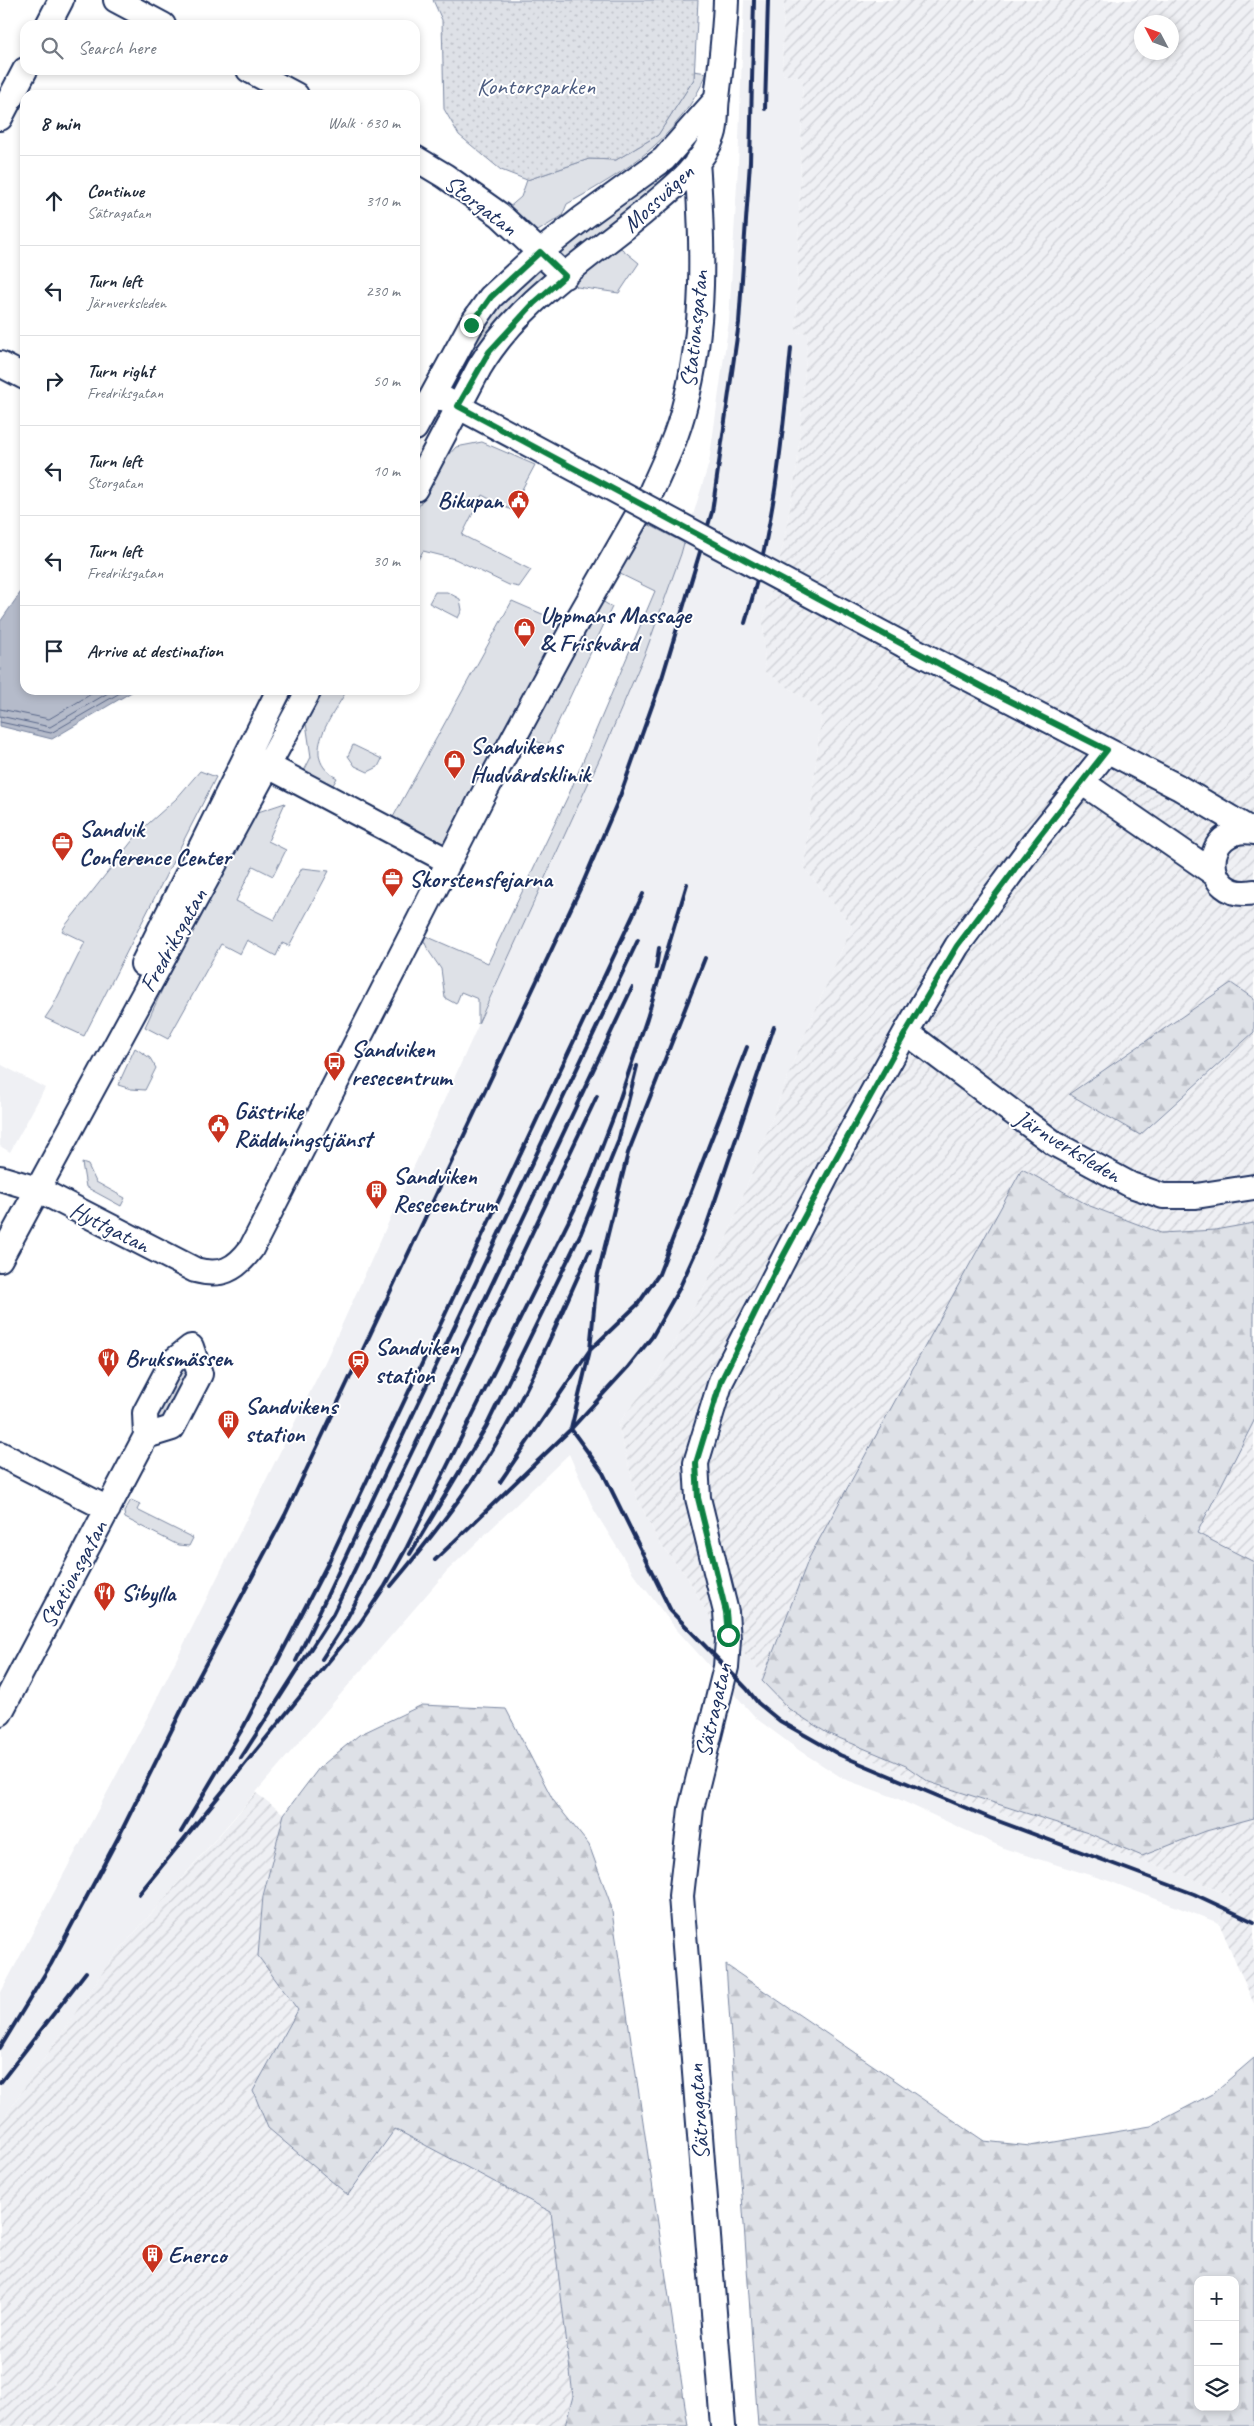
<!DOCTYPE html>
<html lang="en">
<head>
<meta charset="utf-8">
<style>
  :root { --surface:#fff; --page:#f6f6f7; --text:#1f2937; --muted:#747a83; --line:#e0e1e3 }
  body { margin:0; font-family:Caveat,sans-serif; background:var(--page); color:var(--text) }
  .controls { position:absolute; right:15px; bottom:15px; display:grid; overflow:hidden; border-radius:10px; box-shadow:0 2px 8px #0003 }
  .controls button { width:45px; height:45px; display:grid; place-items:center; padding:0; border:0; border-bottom:1px solid var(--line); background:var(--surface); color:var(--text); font:25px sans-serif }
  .compass { position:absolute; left:1134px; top:15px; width:45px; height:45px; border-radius:50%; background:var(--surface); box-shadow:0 2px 8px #0003; rotate:311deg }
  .stop { position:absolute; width:15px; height:15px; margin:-11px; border:4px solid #0b8043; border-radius:50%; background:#fff }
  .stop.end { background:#0b8043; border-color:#fff; box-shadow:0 1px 5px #0008 }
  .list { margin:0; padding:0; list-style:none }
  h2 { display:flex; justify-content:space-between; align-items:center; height:65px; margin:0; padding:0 20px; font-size:21px }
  h2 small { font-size:16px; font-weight:400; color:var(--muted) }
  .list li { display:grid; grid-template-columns:32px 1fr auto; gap:15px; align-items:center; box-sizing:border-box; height:90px; padding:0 20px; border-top:1px solid var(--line) }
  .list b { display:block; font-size:19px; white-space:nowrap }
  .list p { margin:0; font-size:16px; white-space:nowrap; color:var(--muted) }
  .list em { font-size:16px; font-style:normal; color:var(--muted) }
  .icon { flex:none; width:28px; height:28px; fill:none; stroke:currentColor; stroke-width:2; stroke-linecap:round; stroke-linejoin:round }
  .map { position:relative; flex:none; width:1254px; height:2426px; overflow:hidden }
  .search { position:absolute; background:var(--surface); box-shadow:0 2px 8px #0003; left:20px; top:20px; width:400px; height:55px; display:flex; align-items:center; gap:12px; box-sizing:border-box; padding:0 18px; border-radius:15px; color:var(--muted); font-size:19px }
  .panel { position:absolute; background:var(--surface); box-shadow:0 2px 8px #0003; left:20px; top:90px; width:400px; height:605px; border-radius:15px }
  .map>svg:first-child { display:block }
  .built { fill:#eff0f4 }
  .industrial { fill:url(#industrial-furrows); fill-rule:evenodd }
  .grass { fill:#dee1e7; stroke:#7c88a2 }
  .forest { fill:url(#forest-firs); stroke:#7c88a2; fill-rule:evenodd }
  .park { fill:url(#park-dots); stroke:#7c88a2 }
  .water { fill:#b5bbca; stroke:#77839f }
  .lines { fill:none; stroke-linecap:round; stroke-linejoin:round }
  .shore { stroke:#596789; stroke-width:1 }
  .minor-casing { stroke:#1b2f5e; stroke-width:28 }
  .minor { stroke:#fff; stroke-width:24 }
  .rail { stroke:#1b2f5e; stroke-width:4 }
  .minor-bridge-casing { stroke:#1b2f5e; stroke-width:28; stroke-linecap:butt }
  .minor-bridge { stroke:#fff; stroke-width:24 }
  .route { stroke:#0b8043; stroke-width:6 }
  .labels { text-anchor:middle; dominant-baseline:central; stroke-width:4; stroke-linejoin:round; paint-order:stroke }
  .park-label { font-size:24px; fill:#4c5c80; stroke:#fff }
  .street-label { font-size:24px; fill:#1b2f5e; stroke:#fff }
  .poi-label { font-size:24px; font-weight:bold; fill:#1b2f5e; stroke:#fff; text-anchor:start }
</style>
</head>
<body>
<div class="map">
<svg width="1254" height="2426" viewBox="0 0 1254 2426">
  <defs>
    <pattern id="industrial-furrows" width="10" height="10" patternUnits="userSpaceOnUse" patternTransform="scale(1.25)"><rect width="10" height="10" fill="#eff0f4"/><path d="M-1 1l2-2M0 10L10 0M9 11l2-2" fill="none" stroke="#ccced4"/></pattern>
    <pattern id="forest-firs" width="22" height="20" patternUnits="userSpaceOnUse" patternTransform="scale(1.25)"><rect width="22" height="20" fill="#dee1e7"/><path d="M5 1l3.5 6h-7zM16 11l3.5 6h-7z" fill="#bec1c9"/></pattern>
    <pattern id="park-dots" width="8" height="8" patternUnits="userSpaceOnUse" patternTransform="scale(1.25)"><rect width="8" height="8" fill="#dee1e7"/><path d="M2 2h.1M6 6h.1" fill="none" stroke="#bec1c9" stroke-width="1.8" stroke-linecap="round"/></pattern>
  </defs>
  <rect width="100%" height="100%" fill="#fff"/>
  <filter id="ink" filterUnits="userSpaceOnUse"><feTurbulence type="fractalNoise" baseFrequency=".02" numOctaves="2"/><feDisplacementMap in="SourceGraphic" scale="10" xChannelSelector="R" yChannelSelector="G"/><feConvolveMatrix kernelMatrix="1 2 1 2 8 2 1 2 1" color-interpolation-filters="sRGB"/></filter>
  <g filter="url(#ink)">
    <path class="built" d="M744 0H784L782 74 803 78 796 332 808 333 797 467 783 546 763 621 765 672 822 710 804 868 852 926 796 1055 730 1230 702 1293 659 1371 618 1424 637 1498 660 1544 688 1578 708 1615 760 1671 783 1709 833 1741 933 1788 1041 1828 1182 1874 1230 1896 1219 1923 1109 1881 1006 1849 896 1798 844 1779 800 1751 757 1719 676 1629 633 1573 594 1510 569 1454 447 1571 111 1960 0 2124V1994L150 1712 324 1364 604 749 646 651 681 554 709 463 729 321 738 167Z
      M0 1064 45 1088 10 1152 0 1146Z"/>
    <path class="industrial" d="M784 0H1254V2004L1219 1923 1230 1896 1182 1874 1041 1828 933 1788 833 1741 783 1709 760 1671 708 1615 688 1578 660 1544 637 1498 618 1424 659 1371 702 1293 730 1230 796 1055 852 926 804 868 822 710 765 672 763 621 783 546 797 467 808 333 796 332 803 78 782 74ZM1142 22H1172V52H1142Z
      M256 1793 284 1814 263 1896 258 1956 298 2010 253 2091 348 2195 395 2129 551 2212 573 2396 565 2426H0V2124L111 1960Z"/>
    <path class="grass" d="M694 71 707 73C680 137 626 172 567 204L562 216 525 239 500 215 521 197 527 180 589 159 616 160 658 135 694 79Z
      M717 99 714 134 611 240 639 263 619 293 577 287 565 276 479 368 455 356 471 325Z
      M482 442 535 465 511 510 482 495 462 535 531 570 519 587 509 585 455 559 423 551 415 565V514L438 467 456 447Z
      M636 518 684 543 681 554 646 651 604 749 478 1024V999L461 992 456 1004 445 998 441 969 428 950 421 934 488 963 569 794 655 591 608 568Z
      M435 592H447L460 599 462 610 458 618 429 603Z
      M592 595 612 607 547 746 517 732Z
      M512 601 563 623 443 845 392 819Z
      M321 690H347C332 717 298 757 337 778L326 797 298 783 311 757 306 723Z
      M353 745 382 759 378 767 368 772 355 766 348 756Z
      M200 771 216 777 84 1036 45 1018 53 1006 85 942 62 931 65 926 140 831 176 799Z
      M285 803 268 841 286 850 273 876 253 866 236 901 274 920 302 868 329 871 289 946 282 943 276 956 247 940 240 954 221 944 168 1039 145 1027 168 977 255 813Z
      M135 1048 150 1058 156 1068 145 1090 131 1089 118 1085Z
      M82 1163 88 1165 96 1182 125 1198 121 1206 86 1187Z
      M191 1347 187 1401 146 1436Z
      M131 1500 140 1504 137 1510 193 1538 189 1546 178 1545 125 1518 124 1512Z"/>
    <path class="forest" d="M1231 983 1254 999V1032L1140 1135 1069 1094Z
      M1022 1169 1090 1206 1161 1233 1215 1230 1254 1223V1421L1197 1533 1254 1562V1818L1206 1831 1142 1856 1088 1833 929 1782 906 1766 827 1733 789 1709 762 1681 809 1558Z
      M422 1705 506 1709 553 1800 589 1845 611 1905 688 2426H565L573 2396 551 2212 395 2129 348 2195 268 2128 253 2091 298 2010 258 1956 263 1896 284 1814 319 1768 359 1735Z
      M726 1965 984 2141 1030 2146 1151 2126 1212 2094 1254 2058V2426H758ZM1198 2280H1235V2407H1198Z"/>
    <path class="park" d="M433 0H698L694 79 658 135 616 160 589 159 527 180 501 170 459 135 444 109 442 20Z"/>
    <path class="water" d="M25 586V690H135L52 739 0 726V622Z"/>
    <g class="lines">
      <path class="shore" d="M0 709 49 719 98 690
        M0 716 50 727 113 690
        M0 722 51 733 125 690"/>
      <defs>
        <path id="minor" d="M116 0 163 25
          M48 25 61 0
          M249 70 296 95
          M0 118 25 70
          M415 158 445 176 500 215 565 276
          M0 364 25 377
          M444 399 523 441
          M415 428 471 325 491 297 540 252 584 217 664 159 717 99
          M415 489 479 368C517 303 586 260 643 213 668 192 702 167 713 135 717 124 715 110 717 98 721 65 725 33 726 0
          M652 490C664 463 677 437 684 408 706 328 703 243 697 161
          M904 645 1178 787 1254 832
          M255 759 448 861
          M1083 783 1215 874
          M1254 832C1199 823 1201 903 1254 892
          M143 964 279 690
          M906 1032 1055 1144 1131 1185 1163 1196H1196L1254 1187
          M0 1178 37 1189 195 1270C221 1277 235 1270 251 1249L482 797 573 628 636 518
          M0 1259 309 690
          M0 1454 108 1509
          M0 1713 146 1436 145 1413 172 1362 191 1347 200 1374 172 1428 146 1436
          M723 2426 681 1896 691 1809 726 1667 728 1640 726 1612 698 1498 696 1463 721 1381 830 1169 906 1032 957 946 1038 837 1107 751"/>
      </defs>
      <use href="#minor" class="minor-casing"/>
      <use href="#minor" class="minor"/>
      <path class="rail" d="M765 109 768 0
        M745 623C774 530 782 444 791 348
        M705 958 628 1153 597 1278 590 1350 571 1429 603 1473 671 1611 747 1689 758 1703 780 1721 840 1755 990 1818 1194 1894 1254 1922
        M656 968 659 948
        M500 1482 590 1350 638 1304 659 1274 747 1047
        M410 1554 486 1427 581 1233 618 1142 637 1066
        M435 1560 571 1429 628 1367 652 1337 679 1289 703 1236 774 1027
        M391 1586C427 1543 462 1499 491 1452 531 1388 559 1317 590 1250
        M322 1659 340 1631 367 1581 597 1096
        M296 1661 638 940
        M241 1758 333 1614 439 1396 632 988
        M181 1832 244 1726 329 1561 643 894
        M139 1894 360 1623 385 1586 407 1547 590 1178 615 1113 647 1018 687 884
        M0 2048 51 1964 120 1834 188 1697 285 1515 582 885 620 796 662 678 712 512 739 323 750 162 754 0
        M0 2083 86 1972"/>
      <defs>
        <path id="minor-bridge" d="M523 441 904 645"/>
      </defs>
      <use href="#minor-bridge" class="minor-bridge-casing"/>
      <use href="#minor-bridge" class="minor-bridge"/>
    </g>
  </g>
  <g class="lines" filter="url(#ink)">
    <path class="route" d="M471 325 491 297 540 252 565 276 534 303 489 352 458 406 988 690 1107 750 1038 838 957 946 906 1032 830 1169 779 1264 721 1381 696 1463 698 1498 726 1612 728 1635"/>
  </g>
  <defs>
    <symbol id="civic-pin" viewBox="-11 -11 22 30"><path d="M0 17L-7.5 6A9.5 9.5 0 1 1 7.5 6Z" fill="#c8321e" stroke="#fff"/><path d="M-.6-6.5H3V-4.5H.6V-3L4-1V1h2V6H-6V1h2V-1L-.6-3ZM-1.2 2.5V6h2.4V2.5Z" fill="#fff"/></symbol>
    <symbol id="shop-pin" viewBox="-11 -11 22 30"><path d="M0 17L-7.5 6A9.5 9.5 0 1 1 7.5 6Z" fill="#c8321e" stroke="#fff"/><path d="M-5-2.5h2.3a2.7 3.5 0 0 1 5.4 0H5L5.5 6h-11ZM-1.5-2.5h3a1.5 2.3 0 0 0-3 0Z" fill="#fff"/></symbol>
    <symbol id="office-pin" viewBox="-11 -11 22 30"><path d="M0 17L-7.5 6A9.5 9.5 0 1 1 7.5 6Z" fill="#c8321e" stroke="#fff"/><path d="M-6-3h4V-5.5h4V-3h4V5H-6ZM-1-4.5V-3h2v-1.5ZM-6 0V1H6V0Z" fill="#fff"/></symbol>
    <symbol id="bus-pin" viewBox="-11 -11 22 30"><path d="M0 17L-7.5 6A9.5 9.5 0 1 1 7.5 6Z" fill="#c8321e" stroke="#fff"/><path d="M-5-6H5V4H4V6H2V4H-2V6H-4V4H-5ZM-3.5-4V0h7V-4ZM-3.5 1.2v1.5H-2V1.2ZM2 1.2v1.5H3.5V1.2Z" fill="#fff"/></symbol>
    <symbol id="building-pin" viewBox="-11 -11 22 30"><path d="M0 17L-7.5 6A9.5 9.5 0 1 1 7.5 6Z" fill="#c8321e" stroke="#fff"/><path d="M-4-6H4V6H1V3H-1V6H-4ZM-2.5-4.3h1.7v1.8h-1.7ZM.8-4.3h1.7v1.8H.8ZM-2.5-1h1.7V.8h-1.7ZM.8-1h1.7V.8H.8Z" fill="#fff"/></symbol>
    <symbol id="restaurant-pin" viewBox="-11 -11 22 30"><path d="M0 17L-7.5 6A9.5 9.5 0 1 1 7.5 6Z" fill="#c8321e" stroke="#fff"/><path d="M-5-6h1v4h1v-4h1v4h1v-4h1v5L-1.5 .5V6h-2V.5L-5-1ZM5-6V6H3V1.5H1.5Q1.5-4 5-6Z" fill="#fff"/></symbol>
    <symbol id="station-pin" viewBox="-11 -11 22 30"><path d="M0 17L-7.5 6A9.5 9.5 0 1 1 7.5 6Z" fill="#c8321e" stroke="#fff"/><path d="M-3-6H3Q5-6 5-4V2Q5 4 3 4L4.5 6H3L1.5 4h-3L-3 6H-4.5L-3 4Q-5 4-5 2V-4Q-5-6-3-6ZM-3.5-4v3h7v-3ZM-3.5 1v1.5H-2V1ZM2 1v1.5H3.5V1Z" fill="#fff"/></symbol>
  </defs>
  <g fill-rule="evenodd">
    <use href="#civic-pin" x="506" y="488" width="25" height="34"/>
    <use href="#shop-pin" x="512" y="616" width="25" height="34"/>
    <use href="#shop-pin" x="442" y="748" width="25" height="34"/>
    <use href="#office-pin" x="50" y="830" width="25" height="34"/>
    <use href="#office-pin" x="380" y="866" width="25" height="34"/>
    <use href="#bus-pin" x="322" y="1050" width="25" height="34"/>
    <use href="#civic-pin" x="206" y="1112" width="25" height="34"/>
    <use href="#building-pin" x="364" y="1178" width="25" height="34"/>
    <use href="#restaurant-pin" x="96" y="1346" width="25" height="34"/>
    <use href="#station-pin" x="346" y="1348" width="25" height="34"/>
    <use href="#building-pin" x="216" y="1408" width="25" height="34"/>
    <use href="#restaurant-pin" x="92" y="1580" width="25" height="34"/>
    <use href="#building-pin" x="140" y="2242" width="25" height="34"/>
  </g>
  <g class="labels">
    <g class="park-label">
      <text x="536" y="86">Kontorsparken</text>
    </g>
    <g class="street-label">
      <text transform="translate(658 198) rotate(-43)">Mossvägen</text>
      <text transform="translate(481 205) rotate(37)">Storgatan</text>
      <text transform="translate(694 329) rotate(-84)">Stationsgatan</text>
      <text transform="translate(173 940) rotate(-61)">Fredriksgatan</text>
      <text transform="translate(1068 1146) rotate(31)">Järnverksleden</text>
      <text transform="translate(110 1227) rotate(27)">Hyttgatan</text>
      <text transform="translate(73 1574) rotate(-62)">Stationsgatan</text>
      <text transform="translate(713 1710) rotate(-77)">Sätragatan</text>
      <text transform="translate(698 2112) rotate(-94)">Sätragatan</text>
    </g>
    <g class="poi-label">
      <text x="503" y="500" text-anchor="end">Bikupan</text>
      <text x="540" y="615">Uppmans Massage<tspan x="540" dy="28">&amp; Friskvård</tspan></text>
      <text x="470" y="746">Sandvikens<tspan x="470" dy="28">Hudvårdsklinik</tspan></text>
      <text x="79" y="829">Sandvik<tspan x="79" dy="28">Conference Center</tspan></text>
      <text x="409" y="879">Skorstensfejarna</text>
      <text x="351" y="1049">Sandviken<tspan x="351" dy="28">resecentrum</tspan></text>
      <text x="234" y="1111">Gästrike<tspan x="234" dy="28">Räddningstjänst</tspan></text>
      <text x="393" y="1176">Sandviken<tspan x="393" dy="28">Resecentrum</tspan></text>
      <text x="375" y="1347">Sandviken<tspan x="375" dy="28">station</tspan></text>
      <text x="125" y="1358">Bruksmässen</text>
      <text x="245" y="1406">Sandvikens<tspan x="245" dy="28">station</tspan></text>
      <text x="121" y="1593">Sibylla</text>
      <text x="168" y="2255">Enerco</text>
    </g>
  </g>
</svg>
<div class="controls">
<button>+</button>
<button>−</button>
<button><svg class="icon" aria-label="layers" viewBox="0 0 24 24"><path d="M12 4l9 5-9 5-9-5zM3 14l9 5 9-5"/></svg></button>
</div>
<svg class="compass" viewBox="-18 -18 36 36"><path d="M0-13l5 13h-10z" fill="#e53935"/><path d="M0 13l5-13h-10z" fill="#747a83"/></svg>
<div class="stop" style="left:728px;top:1635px"></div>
<div class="stop end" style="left:471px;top:325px"></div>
<div class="search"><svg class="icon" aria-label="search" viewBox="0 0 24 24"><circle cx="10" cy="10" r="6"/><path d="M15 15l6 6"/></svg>Search here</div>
<section class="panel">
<h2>8 min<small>Walk · 630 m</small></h2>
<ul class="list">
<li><svg class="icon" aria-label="ahead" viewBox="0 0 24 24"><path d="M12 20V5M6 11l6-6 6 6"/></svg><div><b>Continue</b><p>Sätragatan</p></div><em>310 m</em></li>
<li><svg class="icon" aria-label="left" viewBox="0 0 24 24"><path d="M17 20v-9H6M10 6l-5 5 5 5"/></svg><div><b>Turn left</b><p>Järnverksleden</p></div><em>230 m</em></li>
<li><svg class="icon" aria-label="right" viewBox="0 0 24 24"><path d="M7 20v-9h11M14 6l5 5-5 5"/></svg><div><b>Turn right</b><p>Fredriksgatan</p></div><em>50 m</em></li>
<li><svg class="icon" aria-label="left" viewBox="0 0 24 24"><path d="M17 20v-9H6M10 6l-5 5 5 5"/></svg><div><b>Turn left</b><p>Storgatan</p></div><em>10 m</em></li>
<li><svg class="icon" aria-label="left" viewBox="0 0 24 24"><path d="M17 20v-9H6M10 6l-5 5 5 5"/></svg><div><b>Turn left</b><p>Fredriksgatan</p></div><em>30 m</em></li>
<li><svg class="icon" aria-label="arrive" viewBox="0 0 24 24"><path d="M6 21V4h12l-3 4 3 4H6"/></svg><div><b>Arrive at destination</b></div></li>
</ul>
</section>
</div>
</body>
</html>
